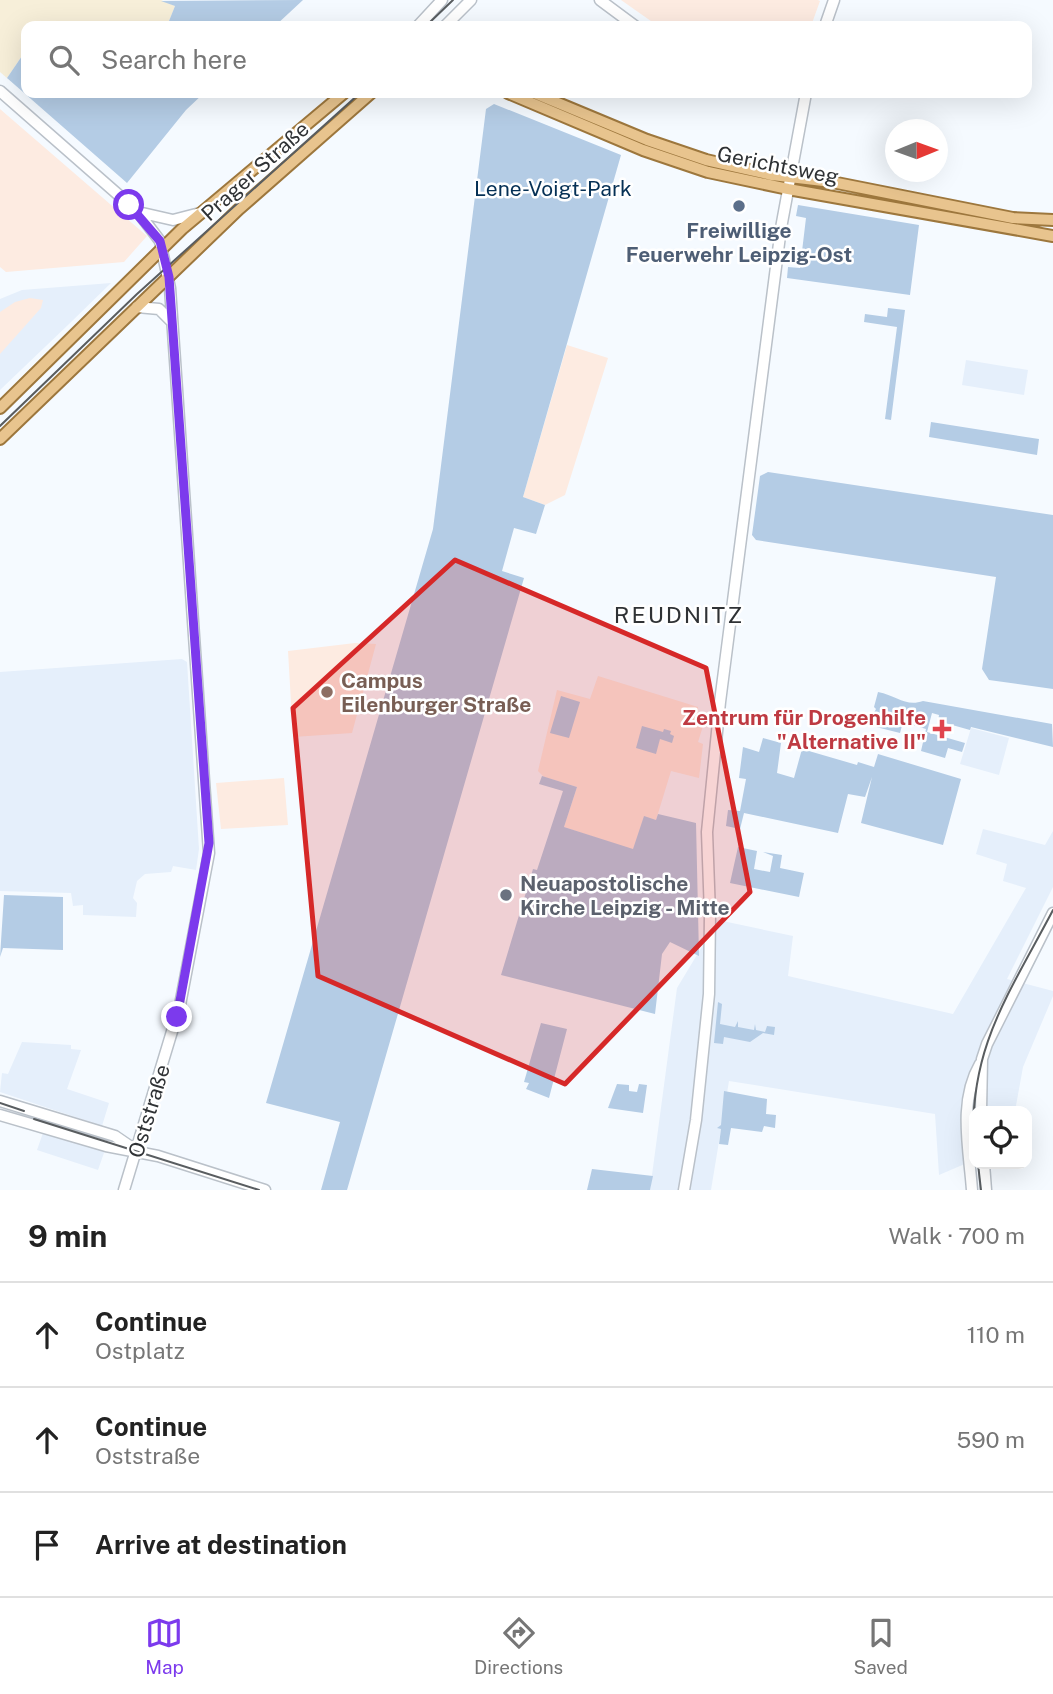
<!DOCTYPE html>
<html lang="en">
<head>
<meta charset="utf-8">
<style>
  :root { --surface:#fff; --page:#f6f6f6; --text:#222; --muted:#767676; --line:#e0e0e0; --accent:#7c3aed }
  body { margin:0; font-family:"Public Sans",sans-serif; background:var(--page); color:var(--text) }
  .controls { position:absolute; right:21px; bottom:21px; display:grid; overflow:hidden; border-radius:14px; box-shadow:0 7px 28px #0002 }
  .controls button { width:63px; height:63px; display:grid; place-items:center; padding:0; border:0; border-bottom:2px solid var(--line); background:var(--surface); color:var(--text); font:35px sans-serif }
  .compass { position:absolute; left:885px; top:119px; width:63px; height:63px; border-radius:50%; background:var(--surface); box-shadow:0 7px 28px #0002; rotate:89deg }
  .stop { position:absolute; width:21px; height:21px; margin:-16px; border:5px solid #7c3aed; border-radius:50%; background:#fff }
  .stop.end { background:#7c3aed; border-color:#fff; box-shadow:0 2px 7px #0008 }
  .list { margin:0; padding:0; list-style:none }
  h2 { display:flex; justify-content:space-between; align-items:center; height:91px; margin:0; padding:0 28px; font-size:30px }
  h2 small { font-size:23px; font-weight:400; color:var(--muted) }
  .list li { display:grid; grid-template-columns:46px 1fr auto; gap:21px; align-items:center; box-sizing:border-box; height:105px; padding:0 28px; border-top:2px solid var(--line) }
  .list b { display:block; font-size:26px; white-space:nowrap }
  .list p { margin:0; font-size:23px; white-space:nowrap; color:var(--muted) }
  .list em { font-size:23px; font-style:normal; color:var(--muted) }
  .icon { flex:none; width:38px; height:38px; fill:none; stroke:currentColor; stroke-width:2; stroke-linecap:round; stroke-linejoin:round }
  .map { position:relative; flex:none; width:1053px; height:1190px; overflow:hidden }
  .search { position:absolute; background:var(--surface); box-shadow:0 7px 28px #0002; left:21px; right:21px; top:21px; height:77px; display:flex; align-items:center; gap:18px; box-sizing:border-box; padding:0 24px; border-radius:14px; color:var(--muted); font-size:26px }
  .sheet { height:406px; background:var(--surface) }
  nav { display:flex; justify-content:space-around; align-items:center; box-sizing:border-box; height:98px; border-top:2px solid var(--line); background:var(--surface); font-size:19px; color:var(--muted) }
  nav a { display:grid; justify-items:center; gap:4px }
  nav .on { color:var(--accent) }
  .map>svg:first-child { display:block }
  .built { fill:#e5effb }
  .education { fill:#fdebe1 }
  .medical { fill:#f7efd9 }
  .green { fill:#b4cce5 }
  .lines { fill:none; stroke-linecap:round; stroke-linejoin:round }
  .secondary-casing { stroke:#bac1c9; stroke-width:13 }
  .primary-casing { stroke:#9d773d; stroke-width:14 }
  .secondary { stroke:#fff; stroke-width:10 }
  .primary { stroke:#e8c48e; stroke-width:10 }
  .tram { stroke:#595d60; stroke-width:2 }
  .route { stroke:#7c3aed; stroke-width:9 }
  .marked { fill:#d62828; fill-opacity:0.2; stroke:#d62828; stroke-width:5; stroke-linejoin:round }
  .service-dot { fill:#5c6f8a; stroke:#fff; stroke-width:2.5 }
  .education-dot { fill:#8d6e63; stroke:#fff; stroke-width:2.5 }
  .health-dot { fill:#e0444e; stroke:#fff; stroke-width:2.5 }
  .worship-dot { fill:#6b7280; stroke:#fff; stroke-width:2.5 }
  .labels { text-anchor:middle; dominant-baseline:central; stroke-width:5; stroke-linejoin:round; paint-order:stroke }
  .street-label { font-size:21px; fill:#2f3235; stroke:#fff }
  .park-label { font-size:21px; fill:#053055; stroke:#fff }
  .service-label { font-size:21px; font-weight:bold; fill:#4e5e75; stroke:#fff }
  .education-label { font-size:21px; font-weight:bold; fill:#785e54; stroke:#fff; text-anchor:start }
  .health-label { font-size:21px; font-weight:bold; fill:#be3a42; stroke:#fff; text-anchor:end }
  .worship-label { font-size:21px; font-weight:bold; fill:#5b616d; stroke:#fff; text-anchor:start }
  .neighbourhood-label { font-size:23px; letter-spacing:2px; fill:#2f3235; stroke:#fff }
</style>
</head>
<body>
<div class="map">
<svg width="1053" height="1190" viewBox="0 0 1053 1190">
  <rect width="100%" height="100%" fill="#f5faff"/>
  <path class="built" d="M111 283 69 324 0 390V299L22 290Z
    M966 360 1028 370 1024 395 962 385Z
    M182 659 187 662 199 849 196 870 173 866 171 872 145 874 137 881 133 898 137 903 136 917 83 915V905L73 906 71 893 0 891V672Z
    M971 728 1009 738 999 775 960 764Z
    M983 829 1045 845 1053 831V887L1007 979 1053 991V996L1023 1067 1015 1111H974V1160L939 1175 935 1114 729 1081 711 1190H650L677 988 718 920 793 936 788 976 953 1014 1026 888 1003 881 1007 864 976 854Z
    M22 1042 71 1045V1049L81 1050 67 1089 109 1103 102 1126 0 1092 2 1073 8 1074Z
    M44 1130 105 1150 98 1170 37 1150Z"/>
  <path class="education" d="M621 0H818L820 1 811 26H658Z
    M0 109 147 236 124 262 6 272 0 267Z
    M30 298 43 300 41 308 0 354V312L15 302Z
    M567 345 608 358 565 495 545 505 523 497Z
    M355 643 376 644 352 733 293 737 288 651Z
    M598 676 698 707V724L703 726 698 742 703 744 699 778 671 771 656 820 644 817 633 850 564 827 577 787 544 777 538 771 557 690 590 699Z
    M284 778 288 825 221 829 216 783Z"/>
  <path class="medical" d="M0 0H161L175 6 167 26H26V58L22 56 7 78 0 72Z"/>
  <path class="green" d="M303 0 275 26H167L175 6 161 1Z
    M22 56 26 58V93H204L186 110 127 183 7 78Z
    M494 104 621 155 523 497 545 505 536 534 514 528 502 571 524 578 347 1190H321L340 1122 266 1103 433 529 486 109Z
    M798 205 919 225 910 295 787 278 788 267 800 268 806 218 796 216Z
    M888 308 905 310 891 420 885 419 897 327 864 322 865 314 887 317Z
    M931 422 1039 439 1037 455 929 437Z
    M768 472 1053 515V689L989 680 982 669 996 577 756 540 752 535 760 476Z
    M878 692C897 696 906 707 923 701L1052 724 1053 747 971 727 970 730 938 721 939 715 932 713 927 732 965 743 962 752 948 748 945 758 921 751 926 729 903 722 900 733 868 725 876 709 874 707Z
    M561 696 580 702 569 738 550 733Z
    M642 726 663 732 664 729 671 731 670 734 674 736 672 743 660 739 656 754 636 748Z
    M763 738 781 743 777 773 794 778 802 749 857 765 858 762 874 767 878 754 961 779 943 845 861 823 872 777 865 797 848 794 838 833 744 813 740 829 726 826 728 810 740 811 746 779 739 778 743 747 759 752Z
    M542 776 577 787 564 827 633 849 644 816 656 820 658 814 696 823 699 956 670 942 662 954 655 1014 501 975 533 869 537 870 563 791 539 784Z
    M738 847 757 851 754 869 770 872 773 856 763 852 782 855 780 868 804 873 799 897 730 883Z
    M4 895 63 897V950L3 948 0 957Z
    M718 1002 722 1004 720 1024 735 1027 738 1021V1027L754 1030 755 1024 756 1030 765 1032 767 1026 775 1027 774 1035 763 1033 750 1042 724 1037 723 1044 714 1043Z
    M541 1023 567 1029 549 1098 526 1089 529 1083 524 1082Z
    M617 1084 629 1085V1091L637 1092 639 1084 647 1085 643 1113 608 1108Z
    M724 1091 767 1099 766 1114 776 1115 775 1128 764 1126 762 1132 731 1128 728 1145 719 1144 721 1129 717 1128 721 1125Z
    M592 1169 653 1176 650 1190H587Z"/>
  <g class="lines">
    <defs>
      <path id="secondary" d="M600 0 635 26
        M418 26 442 0
        M445 26 471 0
        M825 26 834 0
        M0 91 138 212 173 220 200 213
        M137 307 159 309 172 322
        M0 1101 115 1136 134 1149
        M981 1111 982 1059 987 1044 1053 913
        M0 1115 106 1146 158 1156 265 1190
        M984 1164 986 1190
        M124 1190 180 1005 209 853 170 288 160 241 138 212
        M684 1190 696 1120 709 994 710 914 707 832 720 702 781 228 806 93
        M972 1190C969 1148 958 1102 980 1064"/>
      <path id="primary" d="M508 93 643 150 708 172 788 189 1053 236
        M534 93 647 140 706 160 772 175 832 182 1013 218 1053 220
        M0 408 182 229 344 93
        M0 439 239 209 371 93"/>
    </defs>
    <use href="#secondary" class="secondary-casing"/>
    <use href="#primary" class="primary-casing"/>
    <use href="#secondary" class="secondary"/>
    <use href="#primary" class="primary"/>
    <path class="tram" d="M426 26 453 0
      M0 426 137 294 360 93
      M0 1103 24 1111
      M34 1119 259 1190
      M974 1150C967 1050 1009 994 1053 910
      M978 1164 981 1190"/>
  </g>
  <g class="lines">
    <path class="route" d="M129 205 160 241 169 277 209 843 177 1017"/>
  </g>
  <path class="marked" d="M455 560 706 668 750 892 565 1084 318 976 293 708Z"/>
  <circle class="service-dot" cx="739" cy="206" r="7"/>
  <circle class="education-dot" cx="327" cy="692" r="7"/>
  <path class="health-dot" d="M938.5 718.5h7v7h7v7h-7v7h-7v-7h-7v-7h7z"/>
  <circle class="worship-dot" cx="506" cy="895" r="7"/>
  <g class="labels">
    <g class="street-label">
      <text transform="translate(778 165) rotate(11)">Gerichtsweg</text>
      <text transform="translate(255 171) rotate(-42)">Prager Straße</text>
      <text transform="translate(149 1111) rotate(-73)">Oststraße</text>
    </g>
    <g class="park-label">
      <text x="553" y="188">Lene-Voigt-Park</text>
    </g>
    <g class="service-label">
      <text x="739" y="230">Freiwillige<tspan x="739" dy="24">Feuerwehr Leipzig-Ost</tspan></text>
    </g>
    <g class="education-label">
      <text x="341" y="680">Campus<tspan x="341" dy="24">Eilenburger Straße</tspan></text>
    </g>
    <g class="health-label">
      <text x="926" y="717">Zentrum für Drogenhilfe<tspan x="926" dy="24">"Alternative II"</tspan></text>
    </g>
    <g class="worship-label">
      <text x="520" y="883">Neuapostolische<tspan x="520" dy="24">Kirche Leipzig - Mitte</tspan></text>
    </g>
    <g class="neighbourhood-label">
      <text x="679" y="614">REUDNITZ</text>
    </g>
  </g>
</svg>
<div class="controls">
<button><svg class="icon" aria-label="locate" viewBox="0 0 24 24"><circle cx="12" cy="12" r="6"/><path d="M12 2v4M12 18v4M2 12h4M18 12h4"/></svg></button>
</div>
<svg class="compass" viewBox="-18 -18 36 36"><path d="M0-13l5 13h-10z" fill="#e53935"/><path d="M0 13l5-13h-10z" fill="#767676"/></svg>
<div class="stop" style="left:129px;top:205px"></div>
<div class="stop end" style="left:177px;top:1017px"></div>
<div class="search"><svg class="icon" aria-label="search" viewBox="0 0 24 24"><circle cx="10" cy="10" r="6"/><path d="M15 15l6 6"/></svg>Search here</div>
</div>
<section class="sheet">
<h2>9 min<small>Walk · 700 m</small></h2>
<ul class="list">
<li><svg class="icon" aria-label="ahead" viewBox="0 0 24 24"><path d="M12 20V5M6 11l6-6 6 6"/></svg><div><b>Continue</b><p>Ostplatz</p></div><em>110 m</em></li>
<li><svg class="icon" aria-label="ahead" viewBox="0 0 24 24"><path d="M12 20V5M6 11l6-6 6 6"/></svg><div><b>Continue</b><p>Oststraße</p></div><em>590 m</em></li>
<li><svg class="icon" aria-label="arrive" viewBox="0 0 24 24"><path d="M6 21V4h12l-3 4 3 4H6"/></svg><div><b>Arrive at destination</b></div></li>
</ul>
</section>
<nav>
<a class="on"><svg class="icon" aria-label="map" viewBox="0 0 24 24"><path d="M3 6l6-2 6 2 6-2v14l-6 2-6-2-6 2zM9 4v14M15 6v14"/></svg>Map</a>
<a><svg class="icon" aria-label="directions" viewBox="0 0 24 24"><path d="M12 3l9 9-9 9-9-9zM9 14v-3h6M13 9l2 2-2 2"/></svg>Directions</a>
<a><svg class="icon" aria-label="saved" viewBox="0 0 24 24"><path d="M7 4h10v16l-5-4-5 4z"/></svg>Saved</a>
</nav>
</body>
</html>
